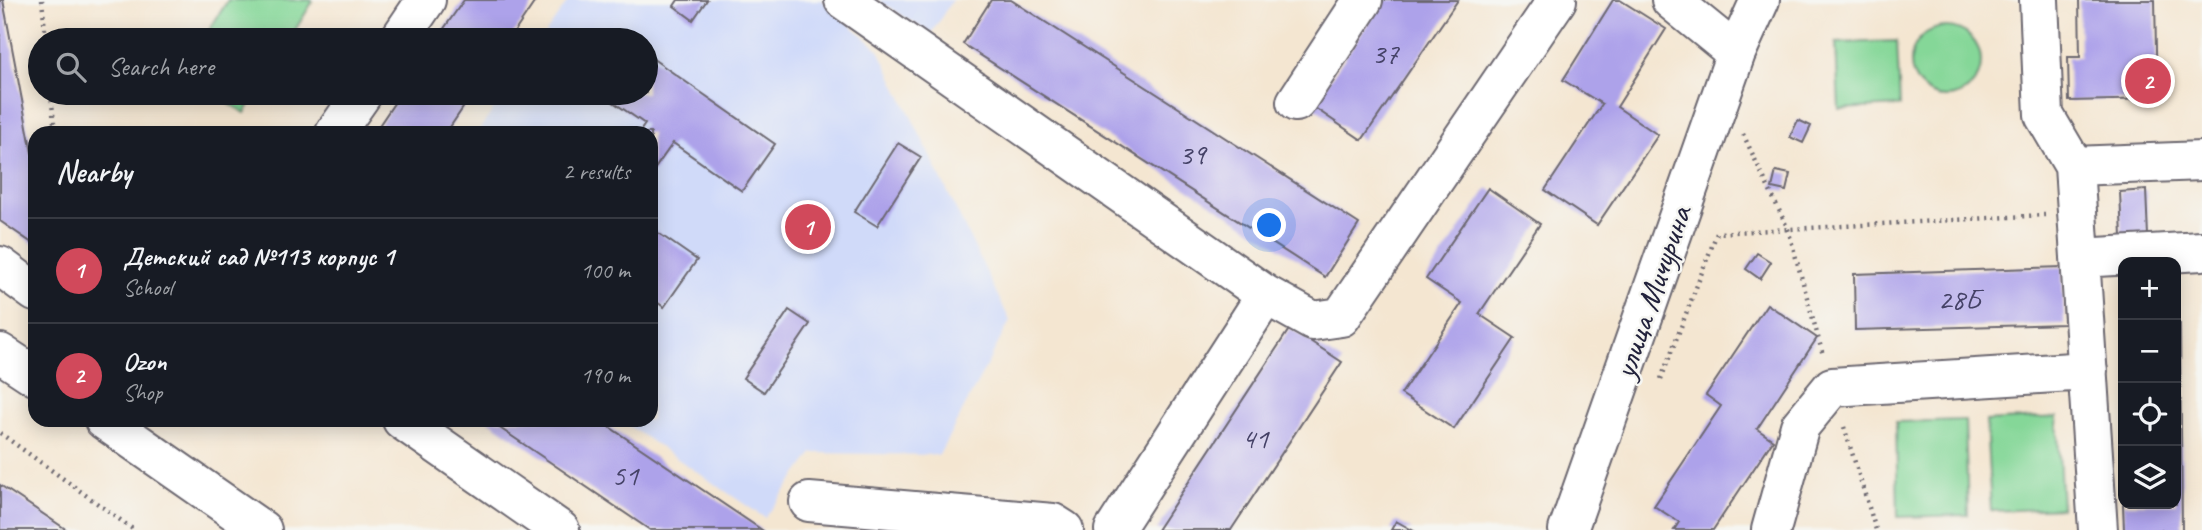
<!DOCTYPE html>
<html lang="en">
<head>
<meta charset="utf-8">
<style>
  :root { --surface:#171b24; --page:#242831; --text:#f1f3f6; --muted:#9ea1a6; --line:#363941; --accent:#d1495b }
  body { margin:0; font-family:Caveat,sans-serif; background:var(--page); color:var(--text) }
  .controls { position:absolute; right:21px; bottom:21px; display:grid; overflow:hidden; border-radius:14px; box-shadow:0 4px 18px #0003 }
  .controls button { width:63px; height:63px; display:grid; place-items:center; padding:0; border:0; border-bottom:2px solid var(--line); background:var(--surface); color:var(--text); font:35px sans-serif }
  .you { position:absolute; left:1270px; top:226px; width:24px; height:24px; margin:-18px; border:5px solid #fff; border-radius:50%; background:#1a73e8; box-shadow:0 0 0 10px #1a73e833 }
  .badge { display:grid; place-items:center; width:46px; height:46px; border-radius:50%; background:var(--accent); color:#fff; font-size:23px; font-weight:700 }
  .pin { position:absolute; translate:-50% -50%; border:4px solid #fff; box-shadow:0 2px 7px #0006 }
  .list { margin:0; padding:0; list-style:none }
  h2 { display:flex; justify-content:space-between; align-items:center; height:91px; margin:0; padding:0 28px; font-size:30px }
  h2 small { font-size:23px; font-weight:400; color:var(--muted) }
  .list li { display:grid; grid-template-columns:46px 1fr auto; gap:21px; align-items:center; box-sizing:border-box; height:105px; padding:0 28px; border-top:2px solid var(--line) }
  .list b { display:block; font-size:26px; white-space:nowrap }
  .list p { margin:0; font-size:23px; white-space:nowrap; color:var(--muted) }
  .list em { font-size:23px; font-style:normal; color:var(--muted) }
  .icon { flex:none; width:38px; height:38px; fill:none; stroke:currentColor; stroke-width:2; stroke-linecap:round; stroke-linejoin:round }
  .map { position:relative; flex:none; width:2202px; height:530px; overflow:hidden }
  .search { position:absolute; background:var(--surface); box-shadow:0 4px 18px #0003; left:28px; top:28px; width:630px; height:77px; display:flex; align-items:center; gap:18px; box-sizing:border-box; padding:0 24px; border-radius:38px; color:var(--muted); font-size:26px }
  .panel { position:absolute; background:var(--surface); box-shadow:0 4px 18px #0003; left:28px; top:126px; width:630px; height:301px; border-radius:21px }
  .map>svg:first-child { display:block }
  .built { fill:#d0daf9 }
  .green { fill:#85d798; stroke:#547c6a; stroke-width:2 }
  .building { fill:#ada2ea }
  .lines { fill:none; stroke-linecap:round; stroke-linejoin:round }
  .minor-casing { stroke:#6c6770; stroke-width:42 }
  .path { stroke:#6c6770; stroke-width:4.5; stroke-dasharray:2 5; stroke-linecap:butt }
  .minor { stroke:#fff; stroke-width:38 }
  .labels { text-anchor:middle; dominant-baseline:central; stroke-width:5; stroke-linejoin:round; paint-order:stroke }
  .number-label { font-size:30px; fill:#454267 }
  .street-label { font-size:33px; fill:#22223b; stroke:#f6f6f2 }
</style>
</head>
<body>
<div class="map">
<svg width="2202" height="530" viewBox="0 0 2202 530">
  <rect width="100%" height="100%" fill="#f6f6f2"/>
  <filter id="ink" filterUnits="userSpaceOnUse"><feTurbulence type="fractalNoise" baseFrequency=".0143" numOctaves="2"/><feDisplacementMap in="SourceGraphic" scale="14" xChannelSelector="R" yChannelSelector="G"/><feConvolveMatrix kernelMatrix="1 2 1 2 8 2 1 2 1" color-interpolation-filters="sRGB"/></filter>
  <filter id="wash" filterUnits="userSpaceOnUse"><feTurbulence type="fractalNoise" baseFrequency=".00686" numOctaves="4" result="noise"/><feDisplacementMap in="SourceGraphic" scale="28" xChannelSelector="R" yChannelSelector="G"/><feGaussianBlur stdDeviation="1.57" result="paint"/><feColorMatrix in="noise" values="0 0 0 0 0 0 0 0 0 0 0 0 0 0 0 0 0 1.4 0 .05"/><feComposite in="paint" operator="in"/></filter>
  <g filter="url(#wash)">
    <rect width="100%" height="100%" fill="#f4e6d1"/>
    <path class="built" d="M569 0H822L879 50 1010 321 939 455 813 453 765 518 620 420H651V133H477L505 93H646V40H541Z
      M878 0H952L931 34Z"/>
    <path class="green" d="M228 0H311L313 1 289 40H203Z
      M1911 62a35 35 0 1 1 70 0a35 35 0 1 1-70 0Z
      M1897 41 1900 106 1839 109 1836 43Z
      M211 93H257L245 113Z
      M2057 417 2062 508 1991 511 1986 421Z
      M1965 420 1968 515 1898 517 1896 422Z"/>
    <g id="blocks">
      <path class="building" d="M0 0H3L32 153 35 155V245L0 221Z
        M464 0H536L509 40H436Z
        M678 0H707L693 20 674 6Z
        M991 0H1011L1359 224 1325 277 963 44Z
        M1384 0H1458L1362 140 1312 106Z
        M1613 0H1620L1666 29 1617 107 1658 135 1597 225 1545 190 1602 104 1563 80Z
        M2079 0H2155L2157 99 2069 101 2068 57H2080Z
        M646 54 775 144 742 191 673 143 651 174V133H639L645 124 600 93H646Z
        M401 93H473L446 133H374Z
        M1798 120 1811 126 1803 143 1790 137Z
        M898 143 921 157 877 226 854 212Z
        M1776 171 1790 174 1786 191 1772 188Z
        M1488 188 1540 224 1479 314 1515 338 1454 429 1401 394 1462 303 1426 279Z
        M2146 190 2148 236 2122 237 2120 192Z
        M651 228 697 260 664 307 651 298Z
        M1757 253 1771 262 1760 279 1746 269Z
        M2062 267 2064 324 1855 330 1854 274Z
        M1767 304 1817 338 1757 429 1773 440 1713 530H1674L1679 522 1654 506 1721 406 1706 395Z
        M789 310 810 324 764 392 743 378Z
        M2180 324 2182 530H2124L2123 504H2176V325Z
        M1290 328 1342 362 1231 530H1157Z
        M488 420H599L762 530H650Z
        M0 485 67 530H0Z
        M1396 521 1412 530H1391Z"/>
    </g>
  </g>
  <g filter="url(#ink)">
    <use href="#blocks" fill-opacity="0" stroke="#6c6770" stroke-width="2"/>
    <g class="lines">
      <defs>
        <path id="minor" d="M844 0 1266 295 1114 530
          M1671 0 1736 53
          M2039 0 2044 115 2074 166 2098 530
          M399 40 426 0
          M1296 102 1363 0
          M335 133 363 93
          M2074 166 2202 161
          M2080 258 2202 251
          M0 266 35 292
          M1266 295 1313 321 1341 317 1557 0
          M0 353 35 376
          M104 420 262 530
          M402 420 560 530
          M809 502 1053 523 1064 530
          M1568 530 1736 53 1760 0
          M1771 530 1800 426 1832 387 2088 371"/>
      </defs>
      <use href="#minor" class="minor-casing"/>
      <path class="path" d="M42 0 46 40
        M51 93 55 133
        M1743 134 1788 229 1823 355
        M1661 379 1717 233 2045 215
        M1844 427 1876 530
        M0 433 134 530"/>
      <use href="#minor" class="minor"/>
    </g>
  </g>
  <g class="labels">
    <g class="number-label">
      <text x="1385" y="53">37</text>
      <text x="1192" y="154">39</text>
      <text x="1959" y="299">28Б</text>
      <text x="1255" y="438">41</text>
      <text x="625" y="475">51</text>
    </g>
    <g class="street-label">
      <text transform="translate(1652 292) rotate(-71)">улица Мичурина</text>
    </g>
  </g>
</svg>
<div class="controls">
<button>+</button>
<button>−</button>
<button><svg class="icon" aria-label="locate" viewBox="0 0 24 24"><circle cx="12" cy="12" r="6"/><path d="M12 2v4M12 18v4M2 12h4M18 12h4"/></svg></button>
<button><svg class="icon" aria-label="layers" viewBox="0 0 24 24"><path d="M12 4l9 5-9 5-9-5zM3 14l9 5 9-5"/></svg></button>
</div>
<div class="you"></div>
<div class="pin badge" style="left:808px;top:227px">1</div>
<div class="pin badge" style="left:2148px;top:81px">2</div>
<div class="search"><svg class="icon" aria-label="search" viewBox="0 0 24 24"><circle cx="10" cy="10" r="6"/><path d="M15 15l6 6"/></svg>Search here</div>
<section class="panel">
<h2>Nearby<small>2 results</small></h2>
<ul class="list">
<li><span class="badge">1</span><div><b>Детский сад №113 корпус 1</b><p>School</p></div><em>100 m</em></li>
<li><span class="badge">2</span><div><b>Ozon</b><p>Shop</p></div><em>190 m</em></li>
</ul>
</section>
</div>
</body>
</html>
